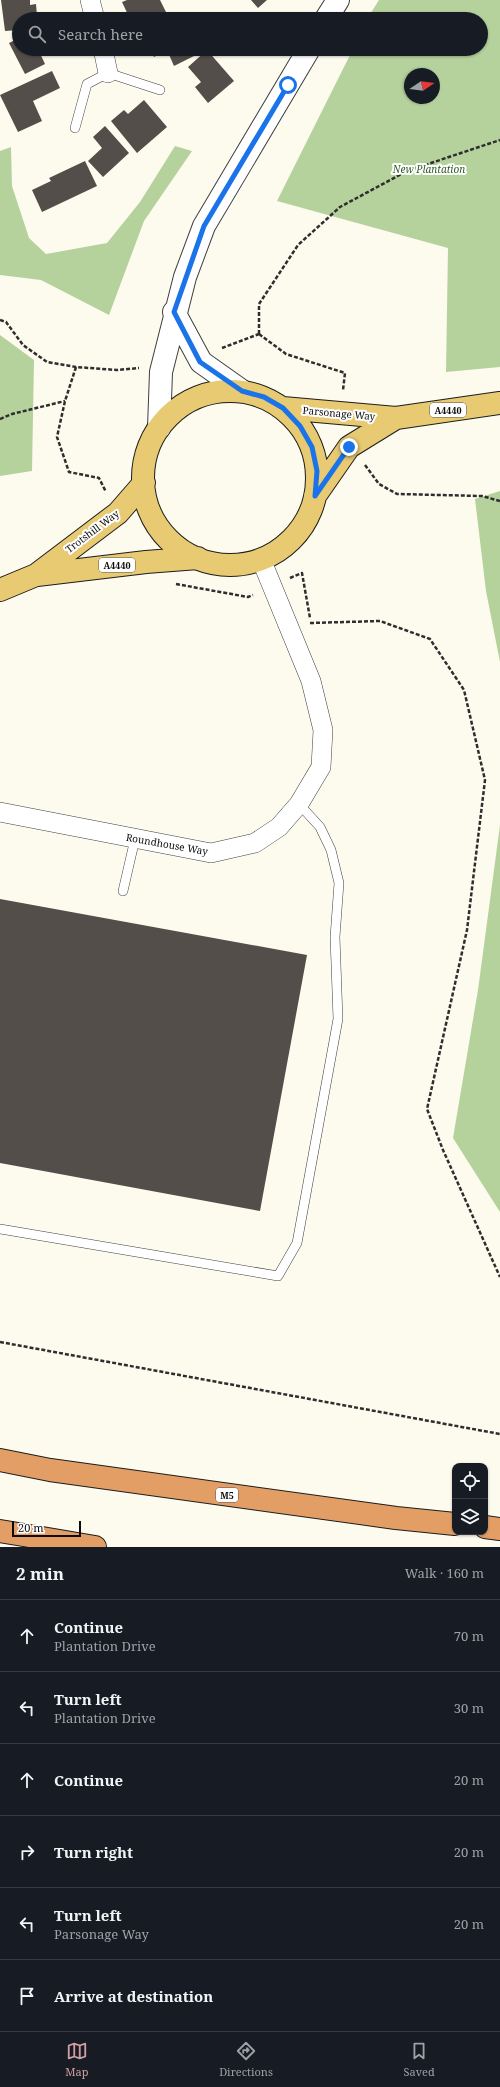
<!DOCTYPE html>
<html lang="en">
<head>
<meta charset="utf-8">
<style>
  :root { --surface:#171b24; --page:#20242c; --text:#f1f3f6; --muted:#9ea1a6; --line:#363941; --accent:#d29ea2 }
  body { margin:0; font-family:"Noto Serif",serif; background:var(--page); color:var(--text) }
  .controls { position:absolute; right:12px; bottom:12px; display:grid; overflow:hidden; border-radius:8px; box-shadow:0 1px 3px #0004 }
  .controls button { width:36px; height:36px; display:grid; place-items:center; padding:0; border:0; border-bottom:1px solid var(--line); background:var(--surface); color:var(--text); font:20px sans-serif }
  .compass { position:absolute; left:404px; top:68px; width:36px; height:36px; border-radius:50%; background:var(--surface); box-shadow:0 1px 3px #0004; rotate:77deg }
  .scale { position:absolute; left:12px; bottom:10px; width:69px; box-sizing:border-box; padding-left:4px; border:2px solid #0c0c0c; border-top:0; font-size:11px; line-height:14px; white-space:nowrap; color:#0c0c0c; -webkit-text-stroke:3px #fff; paint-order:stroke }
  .stop { position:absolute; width:12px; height:12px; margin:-9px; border:3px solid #1a73e8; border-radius:50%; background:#fff }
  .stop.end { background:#1a73e8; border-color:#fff; box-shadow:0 1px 4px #0008 }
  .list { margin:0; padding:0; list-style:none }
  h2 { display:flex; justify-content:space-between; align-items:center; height:52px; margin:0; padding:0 16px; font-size:17px }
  h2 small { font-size:13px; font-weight:400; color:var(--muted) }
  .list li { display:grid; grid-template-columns:26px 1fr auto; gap:12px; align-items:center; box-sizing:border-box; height:72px; padding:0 16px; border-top:1px solid var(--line) }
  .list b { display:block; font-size:15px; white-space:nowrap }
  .list p { margin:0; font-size:13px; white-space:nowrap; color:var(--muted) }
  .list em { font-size:13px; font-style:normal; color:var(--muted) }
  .icon { flex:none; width:22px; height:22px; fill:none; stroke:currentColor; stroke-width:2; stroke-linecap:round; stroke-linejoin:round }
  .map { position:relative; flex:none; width:500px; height:1547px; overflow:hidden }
  .search { position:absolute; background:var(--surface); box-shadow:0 1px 3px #0004; left:12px; right:12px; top:12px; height:44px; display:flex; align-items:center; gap:10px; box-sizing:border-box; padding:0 14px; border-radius:22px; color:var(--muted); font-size:15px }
  .sheet { height:484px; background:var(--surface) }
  nav { display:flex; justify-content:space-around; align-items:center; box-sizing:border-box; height:56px; border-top:1px solid var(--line); background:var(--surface); font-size:11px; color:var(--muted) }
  nav a { display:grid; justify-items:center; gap:2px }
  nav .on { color:var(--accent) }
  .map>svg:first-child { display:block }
  .forest { fill:#b5d29d; fill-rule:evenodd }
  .building { fill:#544e4a }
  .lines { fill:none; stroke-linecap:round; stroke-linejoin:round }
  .service-casing { stroke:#3f3f3f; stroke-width:10 }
  .minor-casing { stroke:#3f3f3f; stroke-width:20 }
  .tertiary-casing { stroke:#3f3f3f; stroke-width:24 }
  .primary-casing { stroke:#1d1d1d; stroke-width:24 }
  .motorway-casing { stroke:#1d1d1d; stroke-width:24 }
  .path { stroke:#2e2e2e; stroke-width:2.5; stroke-dasharray:4 2; stroke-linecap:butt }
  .service { stroke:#fff; stroke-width:9 }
  .minor { stroke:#fff; stroke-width:19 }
  .tertiary { stroke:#fff; stroke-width:22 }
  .primary { stroke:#e8ca72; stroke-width:22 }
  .motorway { stroke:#e39e66; stroke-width:22 }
  .route { stroke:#1a73e8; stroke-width:5 }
  .labels { text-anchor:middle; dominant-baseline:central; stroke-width:4; stroke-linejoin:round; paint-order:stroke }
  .shield { fill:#fff; stroke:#555; stroke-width:1 }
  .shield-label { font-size:9px; font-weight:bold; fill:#0c0c0c }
  .park-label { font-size:10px; font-style:italic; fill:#315c25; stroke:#fff }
  .street-label { font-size:10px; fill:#0c0c0c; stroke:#fff }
</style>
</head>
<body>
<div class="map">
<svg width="500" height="1547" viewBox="0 0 500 1547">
  <rect width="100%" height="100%" fill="#fdfaee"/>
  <path class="forest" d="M379 0H500V367L446 372 448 248 277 201 353 49H481V19H367ZM410 74H434V98H410Z
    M175 146 192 151 144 221 109 315 41 280 0 275V151L11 147 12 186 29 238 46 254 107 243 140 202Z
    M0 335 34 360 32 471 0 476Z
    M500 491V662L486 591 475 499Z
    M500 825V1212L453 1138 478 990Z"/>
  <path class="building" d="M1 0H30V5L36 4 37 16 33 17V19H19V30L5 31Z
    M127 0H160L169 18 145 19 142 14 130 19 122 2Z
    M251 0H267L258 8Z
    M19 38V49H38L45 64 25 74 9 43Z
    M150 49H193L196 55 174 66 167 50 154 57Z
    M207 50 234 81 208 103 195 87 201 82 188 67Z
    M52 71 60 88 33 101 42 121 18 132 0 95Z
    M144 100 167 127 137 153 111 121 124 110 128 114Z
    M105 126 129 153 103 177 88 161 102 148 93 137Z
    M85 161 97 186 42 212 32 190 51 181 49 178Z
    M0 899 307 955 260 1211 0 1163Z"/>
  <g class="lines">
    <defs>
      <path id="service" d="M75 128 87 84 108 73 160 90
        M123 891 135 839
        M0 1229 278 1276 297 1243 338 1019 335 937 339 883 331 850 320 827 299 804"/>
      <path id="minor" d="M90 0 95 19
        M103 49 108 73
        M0 812 211 853 255 843 279 827 299 804 321 767 323 730 311 681 261 559"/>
      <path id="tertiary" d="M326 19 338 0
        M174 312 201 362 242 391
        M159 428 161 372 185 277 204 226 309 49"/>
      <path id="primary" d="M143 478a87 87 0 1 1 174 0a87 87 0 1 1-174 0Z
        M283 408 396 418 500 403
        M315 496 349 447 396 418
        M37 575 146 562 198 558
        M0 590 36 575 118 513 144 483"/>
      <path id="motorway" d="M0 1460 50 1470 396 1518 455 1524
        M485 1527 500 1529
        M0 1531 95 1547"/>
    </defs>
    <use href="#service" class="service-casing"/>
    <use href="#minor" class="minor-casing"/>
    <use href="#tertiary" class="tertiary-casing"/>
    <use href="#primary" class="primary-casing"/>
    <use href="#motorway" class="motorway-casing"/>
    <path class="path" d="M0 320 6 322 23 345 47 362 76 367 117 370 139 368
      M259 334 286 354 345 373 343 390
      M259 334V304L298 245 340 207 407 171 500 140
      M222 348 259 334
      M76 367 65 401 57 437 69 472 99 478 106 492
      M0 419 12 414 65 401
      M365 465 379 484 397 494 482 496 500 501
      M290 578 302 573 310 618
      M176 584 248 597 253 595
      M310 623 380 621 430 639 464 690 485 780 467 930 427 1109 443 1150 500 1277
      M0 1342 500 1434"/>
    <use href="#service" class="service"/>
    <use href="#minor" class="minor"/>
    <use href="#tertiary" class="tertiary"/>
    <use href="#primary" class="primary"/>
    <use href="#motorway" class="motorway"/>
  </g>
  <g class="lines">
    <path class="route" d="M288 85 204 226 174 312 200 362 242 391 264 397 283 408 300 426 312 447 317 471 315 496 349 447"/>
  </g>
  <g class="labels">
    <g class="shield">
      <rect x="430" y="403" width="36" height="14" rx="3"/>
      <rect x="99" y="558" width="36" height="14" rx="3"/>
      <rect x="216" y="1488" width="22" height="14" rx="3"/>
    </g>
    <g class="shield-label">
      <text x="448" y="410">A4440</text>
      <text x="117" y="565">A4440</text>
      <text x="227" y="1495">M5</text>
    </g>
    <g class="park-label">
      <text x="429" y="169">New Plantation</text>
    </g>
    <g class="street-label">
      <text transform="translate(339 413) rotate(5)">Parsonage Way</text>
      <text transform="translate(92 531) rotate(-37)">Trotshill Way</text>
      <text transform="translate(167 844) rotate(10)">Roundhouse Way</text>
    </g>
  </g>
</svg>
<div class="controls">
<button><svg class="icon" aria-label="locate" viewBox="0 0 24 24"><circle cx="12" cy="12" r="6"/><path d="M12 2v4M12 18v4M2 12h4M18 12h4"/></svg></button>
<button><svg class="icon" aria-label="layers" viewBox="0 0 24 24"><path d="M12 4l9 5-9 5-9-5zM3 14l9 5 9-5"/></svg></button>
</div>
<svg class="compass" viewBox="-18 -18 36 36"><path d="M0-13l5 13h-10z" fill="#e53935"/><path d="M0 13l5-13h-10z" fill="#9ea1a6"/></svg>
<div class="scale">20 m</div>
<div class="stop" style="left:288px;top:85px"></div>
<div class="stop end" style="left:349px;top:447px"></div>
<div class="search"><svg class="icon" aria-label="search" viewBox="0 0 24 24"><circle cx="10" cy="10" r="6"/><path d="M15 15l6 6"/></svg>Search here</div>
</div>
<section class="sheet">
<h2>2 min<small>Walk · 160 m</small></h2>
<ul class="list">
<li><svg class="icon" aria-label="ahead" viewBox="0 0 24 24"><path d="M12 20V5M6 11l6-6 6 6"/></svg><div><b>Continue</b><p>Plantation Drive</p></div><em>70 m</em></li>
<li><svg class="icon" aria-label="left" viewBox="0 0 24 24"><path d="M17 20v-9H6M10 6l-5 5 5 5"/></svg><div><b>Turn left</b><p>Plantation Drive</p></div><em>30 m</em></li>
<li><svg class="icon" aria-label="ahead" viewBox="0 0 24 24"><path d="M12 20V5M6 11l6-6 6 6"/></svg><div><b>Continue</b></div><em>20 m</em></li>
<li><svg class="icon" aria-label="right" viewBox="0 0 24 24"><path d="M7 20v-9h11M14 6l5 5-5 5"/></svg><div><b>Turn right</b></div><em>20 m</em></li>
<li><svg class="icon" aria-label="left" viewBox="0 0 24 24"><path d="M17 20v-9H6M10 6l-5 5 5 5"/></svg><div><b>Turn left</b><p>Parsonage Way</p></div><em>20 m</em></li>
<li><svg class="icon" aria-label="arrive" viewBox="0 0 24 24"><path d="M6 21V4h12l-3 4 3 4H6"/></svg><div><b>Arrive at destination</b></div></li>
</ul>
</section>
<nav>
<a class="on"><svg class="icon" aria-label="map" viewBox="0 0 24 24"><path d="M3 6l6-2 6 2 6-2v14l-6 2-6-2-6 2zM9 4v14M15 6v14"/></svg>Map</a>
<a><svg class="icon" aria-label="directions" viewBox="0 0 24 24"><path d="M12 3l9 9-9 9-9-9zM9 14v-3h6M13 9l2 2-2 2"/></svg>Directions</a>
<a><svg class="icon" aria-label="saved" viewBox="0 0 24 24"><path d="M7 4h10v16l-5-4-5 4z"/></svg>Saved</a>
</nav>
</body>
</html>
